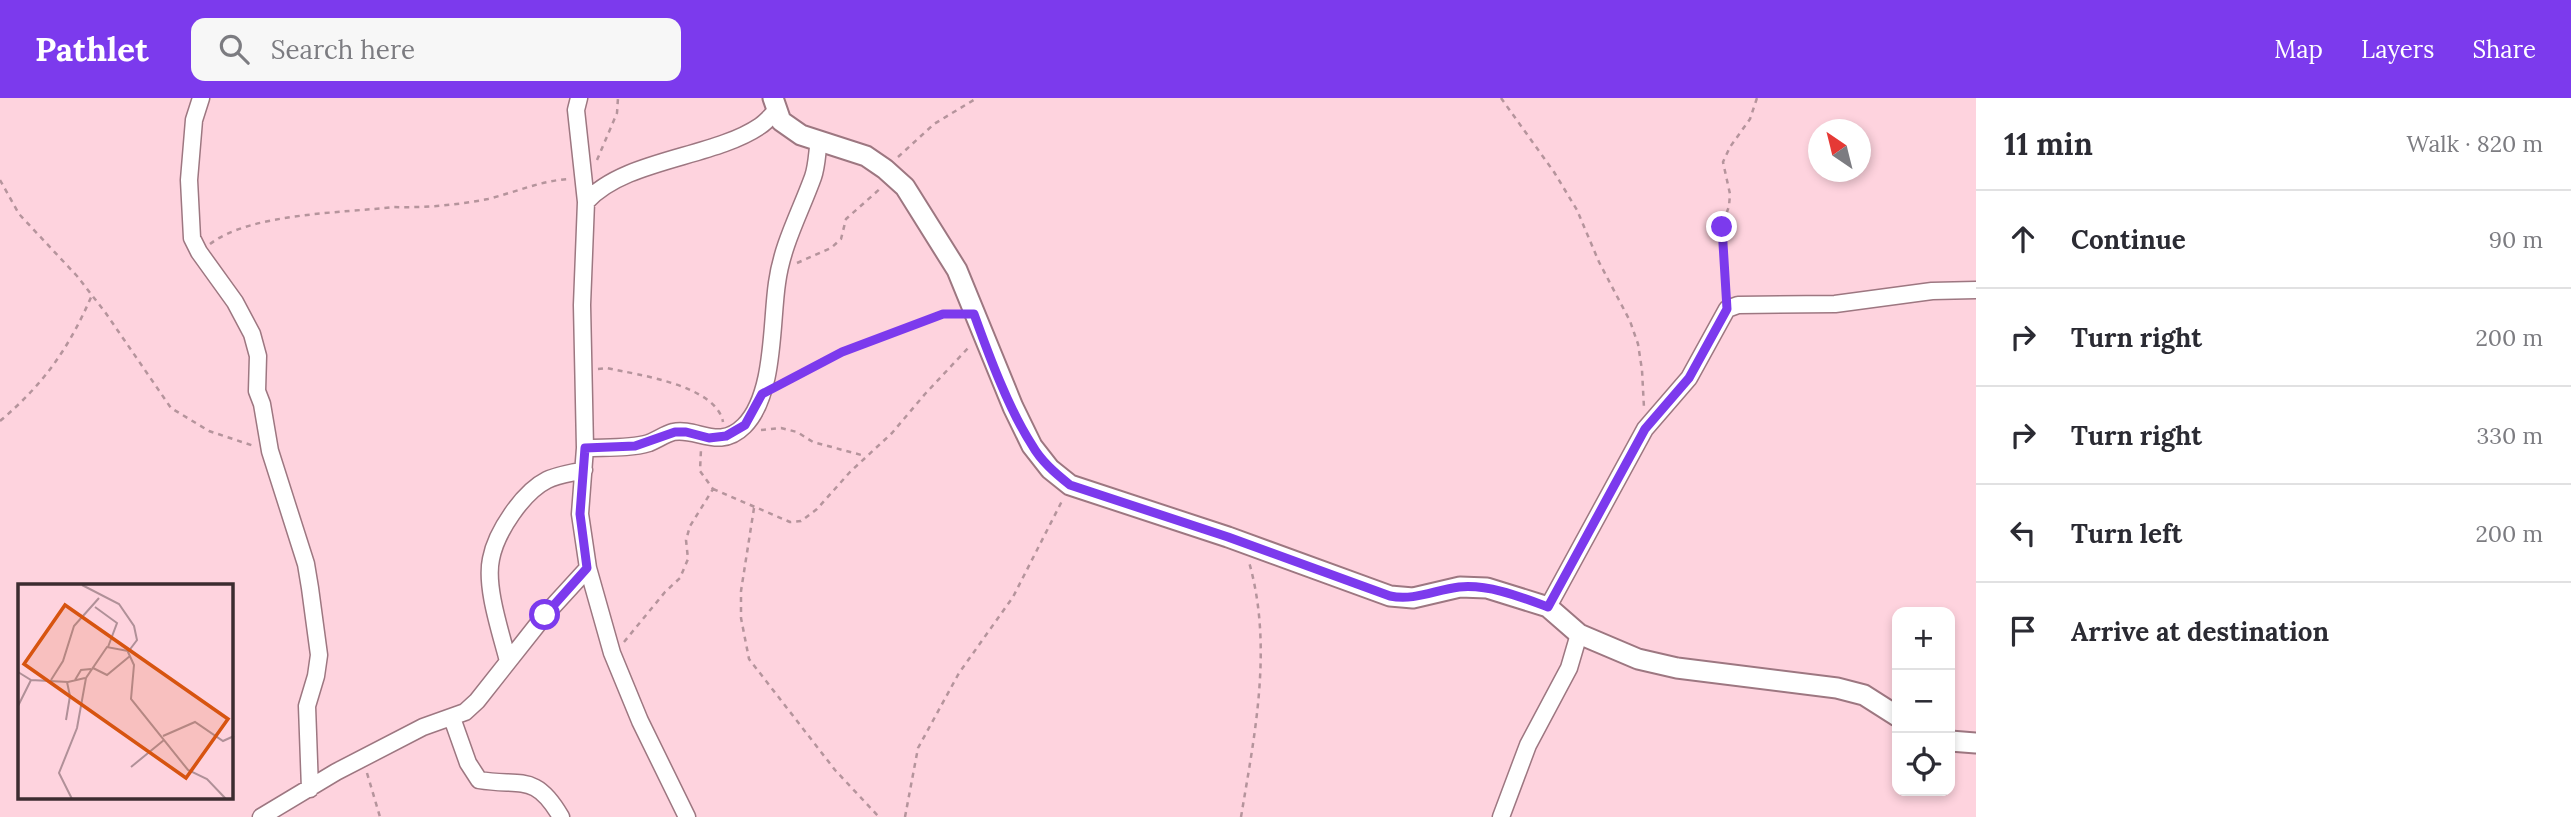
<!DOCTYPE html>
<html lang="en">
<head>
<meta charset="utf-8">
<style>
  :root { --surface:#fff; --page:#f7f7f7; --text:#2b2b33; --muted:#7c7c81; --line:#e1e1e2; --accent:#7c3aed }
  body { margin:0; font-family:Lora,serif; background:var(--page); color:var(--text) }
  .controls { position:absolute; right:21px; bottom:21px; display:grid; overflow:hidden; border-radius:14px; box-shadow:0 4px 10px #0003 }
  .controls button { width:63px; height:63px; display:grid; place-items:center; padding:0; border:0; border-bottom:2px solid var(--line); background:var(--surface); color:var(--text); font:35px sans-serif }
  .compass { position:absolute; left:1808px; top:21px; width:63px; height:63px; border-radius:50%; background:var(--surface); box-shadow:0 4px 10px #0003; rotate:325deg }
  .stop { position:absolute; width:21px; height:21px; margin:-16px; border:5px solid #7c3aed; border-radius:50%; background:#fff }
  .stop.end { background:#7c3aed; border-color:#fff; box-shadow:0 2px 7px #0008 }
  .list { margin:0; padding:0; list-style:none }
  h2 { display:flex; justify-content:space-between; align-items:center; height:91px; margin:0; padding:0 28px; font-size:30px }
  h2 small { font-size:23px; font-weight:400; color:var(--muted) }
  .list li { display:grid; grid-template-columns:46px 1fr auto; gap:21px; align-items:center; box-sizing:border-box; height:98px; padding:0 28px; border-top:2px solid var(--line) }
  .list b { display:block; font-size:26px; white-space:nowrap }
  .list em { font-size:23px; font-style:normal; color:var(--muted) }
  .icon { flex:none; width:38px; height:38px; fill:none; stroke:currentColor; stroke-width:2; stroke-linecap:round; stroke-linejoin:round }
  .map { position:relative; flex:none; width:1976px; height:719px; overflow:hidden }
  header { display:flex; align-items:center; gap:42px; box-sizing:border-box; height:98px; padding:0 35px; background:var(--accent); color:#fff }
  header strong { font-size:33px }
  nav { display:flex; gap:38px; margin-inline-start:auto; font-size:24px }
  .search { width:490px; height:63px; background:var(--page); display:flex; align-items:center; gap:18px; box-sizing:border-box; padding:0 24px; border-radius:14px; color:var(--muted); font-size:26px }
  main { display:flex }
  aside { flex:1; background:var(--surface) }
  .map>svg:first-child { display:block }
  .lines { fill:none; stroke-linecap:round; stroke-linejoin:round }
  .minor-casing { stroke:#9d7781; stroke-width:19 }
  .tertiary-casing { stroke:#9d7781; stroke-width:23 }
  .path { stroke:#b5949c; stroke-width:2.5; stroke-dasharray:5 5; stroke-linecap:butt }
  .minor { stroke:#fff; stroke-width:16 }
  .tertiary { stroke:#fff; stroke-width:19 }
  .route { stroke:#7c3aed; stroke-width:9 }
  .inset-road { fill:none; stroke:#b09098; stroke-width:2 }
  .view { fill:#d75410; fill-opacity:0.15; stroke:#d75410; stroke-width:3.5 }
  .inset-edge { fill:none; stroke:#3c2c30; stroke-width:3.5 }
</style>
</head>
<body>
<header>
<strong>Pathlet</strong>
<div class="search"><svg class="icon" aria-label="search" viewBox="0 0 24 24"><circle cx="10" cy="10" r="6"/><path d="M15 15l6 6"/></svg>Search here</div>
<nav><a>Map</a><a>Layers</a><a>Share</a></nav>
</header>
<main>
<div class="map">
<svg width="1976" height="719" viewBox="0 0 1976 719">
  <rect width="100%" height="100%" fill="#fed3de"/>
  <g class="lines">
    <defs>
      <path id="minor" d="M201 0 194 22 189 82 192 140 199 154 235 204 252 236 258 258 257 293 262 306 270 353 306 466 310 490 319 557 316 578 307 608 310 691
        M579 0 576 12 586 104
        M585 350C606 349 629 351 649 345 657 342 665 336 673 334 697 329 719 353 744 328 775 297 771 225 777 185 782 147 800 115 813 79 817 68 817 54 819 42
        M1548 509 1645 331 1689 280 1727 211 1738 207 1835 206 1932 193 1976 192
        M508 563C501 535 485 489 491 461 496 434 523 394 547 382 557 377 572 375 584 372
        M452 620 468 665 479 682C521 689 535 674 561 719
        M261 719 336 674 423 629 465 614 477 603 545 517 588 470
        M687 719 640 623 612 555 588 470 580 416 585 350 582 207 586 104C624 61 713 60 760 28 766 24 771 18 776 13
        M1501 719 1528 647 1569 570 1579 536"/>
      <path id="tertiary" d="M773 0 781 23 801 37 866 58 885 71 905 89 957 172 1013 309 1032 348 1050 371 1070 387 1228 439 1390 498 1413 500 1460 489 1487 490 1548 509 1579 536 1638 561 1677 570 1837 590 1864 597 1897 618
        M1950 643 1976 645"/>
    </defs>
    <use href="#minor" class="minor-casing"/>
    <use href="#tertiary" class="tertiary-casing"/>
    <path class="path" d="M1501 0 1554 74 1577 112 1599 164 1630 223 1638 246 1642 272 1644 310
      M898 59 934 26 977 0
      M597 62 617 15 618 0
      M0 82 19 116 77 178 105 214 171 310 209 333 254 348
      M210 146C250 115 343 115 394 109 425 110 458 107 488 101 516 94 540 83 568 81
      M797 165 831 150 841 141 846 121 882 89
      M1726 194 1722 129 1729 108 1730 96 1723 64 1730 49 1750 21 1757 0
      M598 271 607 270C638 277 716 287 723 324
      M782 286C817 267 852 250 889 235 911 227 933 216 956 216
      M0 323C44 286 69 250 92 197
      M761 332 781 330 797 334 813 344 865 358
      M713 391 790 424 801 423 817 411 850 374 892 335 925 296 969 249
      M754 410 741 493V520L749 561 835 672 879 719
      M624 544 665 494 680 480 688 461 686 442 690 428 713 391 700 373 701 351
      M367 675 380 719
      M905 719 918 650 959 575 1013 499 1062 403
      M1241 719C1255 635 1273 548 1249 464"/>
    <use href="#minor" class="minor"/>
    <use href="#tertiary" class="tertiary"/>
  </g>
  <g class="lines">
    <path class="route" d="M545 517 587 470 580 416 585 350 635 348 675 334H686L709 340 726 338 745 327 762 296 842 254 943 216H974C988 255 1009 312 1032 347 1041 363 1055 375 1070 387L1228 439 1390 498C1414 503 1435 492 1459 489 1489 486 1521 499 1548 509L1645 331 1689 280 1727 211 1722 129"/>
  </g>
  <g transform="translate(18 486)">
    <rect width="215" height="215" fill="#fed3de"/>
    <path class="inset-road" d="M64 1 101 20 116 42 119 56 110 68 116 81 113 115 170 186 189 195 208 215M77 23 99 39 90 63M75 84 89 91 112 72M0 88 13 96 50 98 67 94M33 96 45 77 56 42 81 14M57 96 63 86 73 85M0 122 13 96M48 136 52 112 49 98M145 152 177 138 205 157 216 152M113 183 146 156M54 215 41 189 59 144 68 94 89 63 110 67"/>
    <path class="view" d="M47 21 210 135 168 194 6 80Z"/>
    <rect width="215" height="215" class="inset-edge"/>
  </g>
</svg>
<div class="controls">
<button>+</button>
<button>−</button>
<button><svg class="icon" aria-label="locate" viewBox="0 0 24 24"><circle cx="12" cy="12" r="6"/><path d="M12 2v4M12 18v4M2 12h4M18 12h4"/></svg></button>
</div>
<svg class="compass" viewBox="-18 -18 36 36"><path d="M0-13l5 13h-10z" fill="#e53935"/><path d="M0 13l5-13h-10z" fill="#7c7c81"/></svg>
<div class="stop" style="left:545px;top:517px"></div>
<div class="stop end" style="left:1722px;top:129px"></div>
</div>
<aside>
<h2>11 min<small>Walk · 820 m</small></h2>
<ul class="list">
<li><svg class="icon" aria-label="ahead" viewBox="0 0 24 24"><path d="M12 20V5M6 11l6-6 6 6"/></svg><div><b>Continue</b></div><em>90 m</em></li>
<li><svg class="icon" aria-label="right" viewBox="0 0 24 24"><path d="M7 20v-9h11M14 6l5 5-5 5"/></svg><div><b>Turn right</b></div><em>200 m</em></li>
<li><svg class="icon" aria-label="right" viewBox="0 0 24 24"><path d="M7 20v-9h11M14 6l5 5-5 5"/></svg><div><b>Turn right</b></div><em>330 m</em></li>
<li><svg class="icon" aria-label="left" viewBox="0 0 24 24"><path d="M17 20v-9H6M10 6l-5 5 5 5"/></svg><div><b>Turn left</b></div><em>200 m</em></li>
<li><svg class="icon" aria-label="arrive" viewBox="0 0 24 24"><path d="M6 21V4h12l-3 4 3 4H6"/></svg><div><b>Arrive at destination</b></div></li>
</ul>
</aside>
</main>
</body>
</html>
